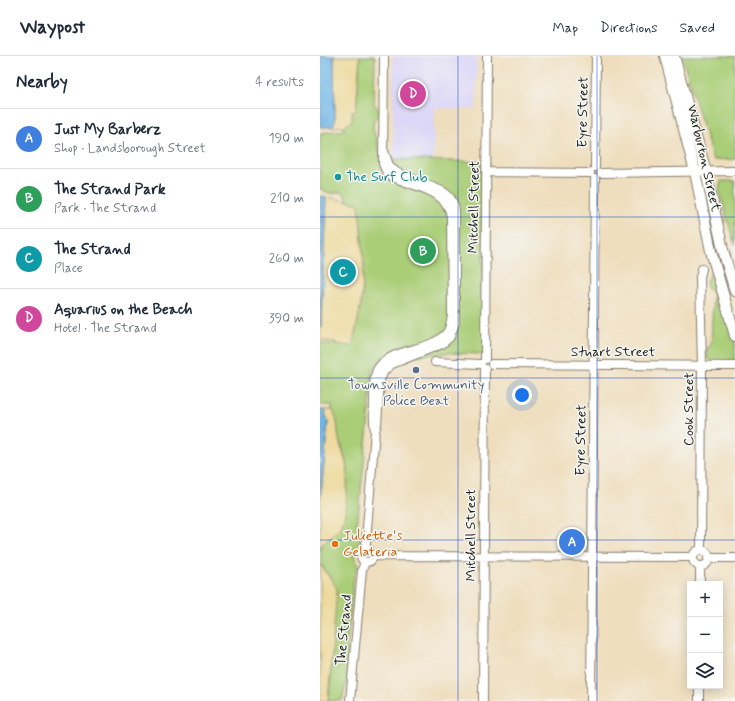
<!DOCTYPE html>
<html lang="en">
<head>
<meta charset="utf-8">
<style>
  :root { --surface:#fff; --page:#f6f6f7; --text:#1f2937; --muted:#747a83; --line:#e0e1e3; --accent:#1a73e8 }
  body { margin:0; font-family:Mynerve,sans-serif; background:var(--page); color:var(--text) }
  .controls { position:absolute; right:12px; bottom:12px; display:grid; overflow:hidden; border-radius:0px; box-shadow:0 2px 10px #0003 }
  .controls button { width:36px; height:36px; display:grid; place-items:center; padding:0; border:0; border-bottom:1px solid var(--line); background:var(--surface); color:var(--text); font:20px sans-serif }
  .you { position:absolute; left:202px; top:339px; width:14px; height:14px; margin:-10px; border:3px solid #fff; border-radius:50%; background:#1a73e8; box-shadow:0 0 0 6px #1a73e833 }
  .badge { display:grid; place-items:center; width:26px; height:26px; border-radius:50%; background:var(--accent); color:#fff; font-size:13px; font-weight:700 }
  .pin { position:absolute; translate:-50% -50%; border:2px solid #fff; box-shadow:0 1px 4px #0006 }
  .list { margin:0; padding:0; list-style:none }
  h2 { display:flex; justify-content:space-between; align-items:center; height:52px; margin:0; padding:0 16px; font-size:17px }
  h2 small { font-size:13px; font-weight:400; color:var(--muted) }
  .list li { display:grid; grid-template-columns:26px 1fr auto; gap:12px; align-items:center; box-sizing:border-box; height:60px; padding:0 16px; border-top:1px solid var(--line) }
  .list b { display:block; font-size:15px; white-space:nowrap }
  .list p { margin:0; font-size:13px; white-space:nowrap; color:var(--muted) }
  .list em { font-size:13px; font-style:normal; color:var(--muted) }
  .icon { flex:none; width:22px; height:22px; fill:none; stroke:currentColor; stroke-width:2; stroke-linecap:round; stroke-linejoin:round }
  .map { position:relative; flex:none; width:415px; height:645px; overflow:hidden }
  header { display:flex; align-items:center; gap:24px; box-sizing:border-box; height:56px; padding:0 20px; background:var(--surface); border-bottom:1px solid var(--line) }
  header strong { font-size:19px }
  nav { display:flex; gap:22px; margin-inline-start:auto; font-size:14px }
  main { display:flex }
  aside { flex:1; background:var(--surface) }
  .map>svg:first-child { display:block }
  .built { fill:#dbd6f7 }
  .green { fill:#aace77; stroke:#63754a }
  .sand { fill:#eeda9e; stroke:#857b5d }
  .water { fill:#70b6e7; stroke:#466982 }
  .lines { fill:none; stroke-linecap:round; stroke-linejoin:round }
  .minor-casing { stroke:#867d6c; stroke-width:10 }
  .major-casing { stroke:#867d6c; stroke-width:12 }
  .minor { stroke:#fff; stroke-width:8 }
  .major { stroke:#fff; stroke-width:10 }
  .grid { fill:none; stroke:#1d4ed8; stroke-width:1; stroke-opacity:0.55 }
  .culture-dot { fill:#0f9aa8; stroke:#f6f6f2; stroke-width:1.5 }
  .service-dot { fill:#5c6f8a; stroke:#f6f6f2; stroke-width:1.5 }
  .food-dot { fill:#e8710a; stroke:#f6f6f2; stroke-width:1.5 }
  .labels { text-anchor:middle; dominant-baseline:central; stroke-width:3; stroke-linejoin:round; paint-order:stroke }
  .street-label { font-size:14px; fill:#1c1c1c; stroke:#f6f6f2 }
  .culture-label { font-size:14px; fill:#0d838f; stroke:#f6f6f2; text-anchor:start }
  .service-label { font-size:14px; fill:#4e5e75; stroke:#f6f6f2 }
  .food-label { font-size:14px; fill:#c56008; stroke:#f6f6f2; text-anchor:start }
</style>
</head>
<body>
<header>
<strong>Waypost</strong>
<nav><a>Map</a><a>Directions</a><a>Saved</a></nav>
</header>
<main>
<aside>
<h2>Nearby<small>4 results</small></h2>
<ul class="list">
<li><span class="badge" style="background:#3f7fe0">A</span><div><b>Just My Barberz</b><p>Shop · Landsborough Street</p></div><em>190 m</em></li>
<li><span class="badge" style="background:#2e9e5b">B</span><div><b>The Strand Park</b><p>Park · The Strand</p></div><em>210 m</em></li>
<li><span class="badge" style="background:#0f9aa8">C</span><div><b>The Strand</b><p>Place</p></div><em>260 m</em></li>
<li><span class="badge" style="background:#d1479c">D</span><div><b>Aquarius on the Beach</b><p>Hotel · The Strand</p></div><em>390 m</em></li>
</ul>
</aside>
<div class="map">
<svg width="415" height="645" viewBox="0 0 415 645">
  <rect width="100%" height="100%" fill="#f6f6f2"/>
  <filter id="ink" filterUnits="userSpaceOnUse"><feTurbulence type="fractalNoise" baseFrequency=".025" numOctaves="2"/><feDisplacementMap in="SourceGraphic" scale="8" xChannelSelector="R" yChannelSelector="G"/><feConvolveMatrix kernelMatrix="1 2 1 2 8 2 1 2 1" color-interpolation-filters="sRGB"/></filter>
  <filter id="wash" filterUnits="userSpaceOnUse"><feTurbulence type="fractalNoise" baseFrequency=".012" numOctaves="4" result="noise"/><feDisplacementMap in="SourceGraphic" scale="16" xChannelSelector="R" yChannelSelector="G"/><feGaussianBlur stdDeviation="0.9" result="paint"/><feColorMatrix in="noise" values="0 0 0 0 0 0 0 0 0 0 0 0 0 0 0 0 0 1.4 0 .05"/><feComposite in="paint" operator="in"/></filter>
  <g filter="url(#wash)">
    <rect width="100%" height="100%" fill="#efdebd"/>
    <path class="built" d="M73 0H157L156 53 115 52 113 104 73 103Z"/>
    <path class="green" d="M40 0H55L54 48 59 53 60 58 54 64 53 71 64 114 73 103 162 106 164 298 127 297 75 301 65 299 52 314 49 361 37 470C47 484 35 486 34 498 34 502 38 507 38 511L34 520 27 589 30 609 22 645H9L12 599 13 524C1 512 0 507 1 490L22 467 25 457 28 413 22 390 19 385 17 366 12 354V349H0V287L32 289C36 272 41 254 42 236 43 228 42 220 44 211L39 148 27 145 25 139 20 136 12 138 0 133V77L24 74 25 70H26L37 47Z
      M362 0H415V103L393 104Z
      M401 125H415V190L399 135Z
      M393 214 415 285V304L414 305H392L387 302V292L391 290 393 238 388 233 386 225Z"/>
    <path class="sand" d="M14 0H40L36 55H32V65L25 70 13 71 15 65Z
      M6 141 39 148 44 211C42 220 43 228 42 236 41 254 36 272 32 290L16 288V286L0 284Z
      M4 354H12C19 363 17 374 19 384 21 393 26 403 27 413 28 422 26 461 22 468 18 475 6 483 1 490L0 494V448L8 366Z
      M0 508C5 517 12 523 17 533L8 645H0Z"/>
    <path class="water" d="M0 0H14L15 65 13 71H0Z
      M0 140 6 141 1 271 0 277Z
      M0 354H4L8 366 0 448Z"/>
  </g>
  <g filter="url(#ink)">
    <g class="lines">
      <defs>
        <path id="minor" d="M64 95 69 109 76 116 122 135C130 140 134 145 135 155V267L130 281 122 288 72 308 64 315 60 324 57 368 55 375C53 364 54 353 54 342 54 333 53 322 57 314 70 290 113 297 128 275 130 271 131 265 132 260L131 161C128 133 92 131 71 120L67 117 63 108 64 0
          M275 111 276 0
          M167 116 270 117
          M281 117 415 115
          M165 303 167 0
          M115 306 161 308
          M172 308 415 310
          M46 493V484L55 375
          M41 500a6 6 0 1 1 12 0a6 6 0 1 1-12 0Z
          M381 494 382 310 380 221 382 213
          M373 502a8 8 0 1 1 16 0a8 8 0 1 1-16 0Z
          M53 500 373 501
          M388 502H415
          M380 528V510
          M30 645 42 514 45 506
          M163 645 165 313
          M271 645 275 123
          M379 645V630"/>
        <path id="major" d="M345 0 375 116 391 195 415 280
          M354 0 386 116 403 194 415 235"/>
      </defs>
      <use href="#minor" class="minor-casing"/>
      <use href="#major" class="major-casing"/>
      <use href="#minor" class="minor"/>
      <use href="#major" class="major"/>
    </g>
  </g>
  <path class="grid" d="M138 0V645M277 0V645M0 161H415M0 322H415M0 484H415"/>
  <circle class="culture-dot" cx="18" cy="121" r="4"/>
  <circle class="service-dot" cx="96" cy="314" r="4"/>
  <circle class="food-dot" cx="15" cy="488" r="4"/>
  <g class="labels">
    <g class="street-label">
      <text transform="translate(263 56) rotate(-89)">Eyre Street</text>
      <text transform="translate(384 102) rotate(77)">Warburton Street</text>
      <text transform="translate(154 151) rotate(-89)">Mitchell Street</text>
      <text x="293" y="296">Stuart Street</text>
      <text transform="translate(369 353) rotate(-90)">Cook Street</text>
      <text transform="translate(261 384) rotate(-89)">Eyre Street</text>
      <text transform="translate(151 479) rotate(-90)">Mitchell Street</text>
      <text transform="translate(24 574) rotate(-85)">The Strand</text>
    </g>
    <g class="culture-label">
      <text x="26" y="121">The Surf Club</text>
    </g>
    <g class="service-label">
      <text x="96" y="329">Townsville Community<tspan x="96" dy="16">Police Beat</tspan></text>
    </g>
    <g class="food-label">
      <text x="23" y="480">Juliette's<tspan x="23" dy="16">Gelateria</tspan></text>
    </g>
  </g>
</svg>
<div class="controls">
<button>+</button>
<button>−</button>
<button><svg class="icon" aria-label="layers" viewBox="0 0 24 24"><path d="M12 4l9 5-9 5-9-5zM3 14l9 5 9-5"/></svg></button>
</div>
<div class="you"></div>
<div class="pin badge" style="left:252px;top:486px;background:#3f7fe0">A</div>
<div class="pin badge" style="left:103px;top:195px;background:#2e9e5b">B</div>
<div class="pin badge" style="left:23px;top:216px;background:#0f9aa8">C</div>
<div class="pin badge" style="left:93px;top:38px;background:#d1479c">D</div>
</div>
</main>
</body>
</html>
